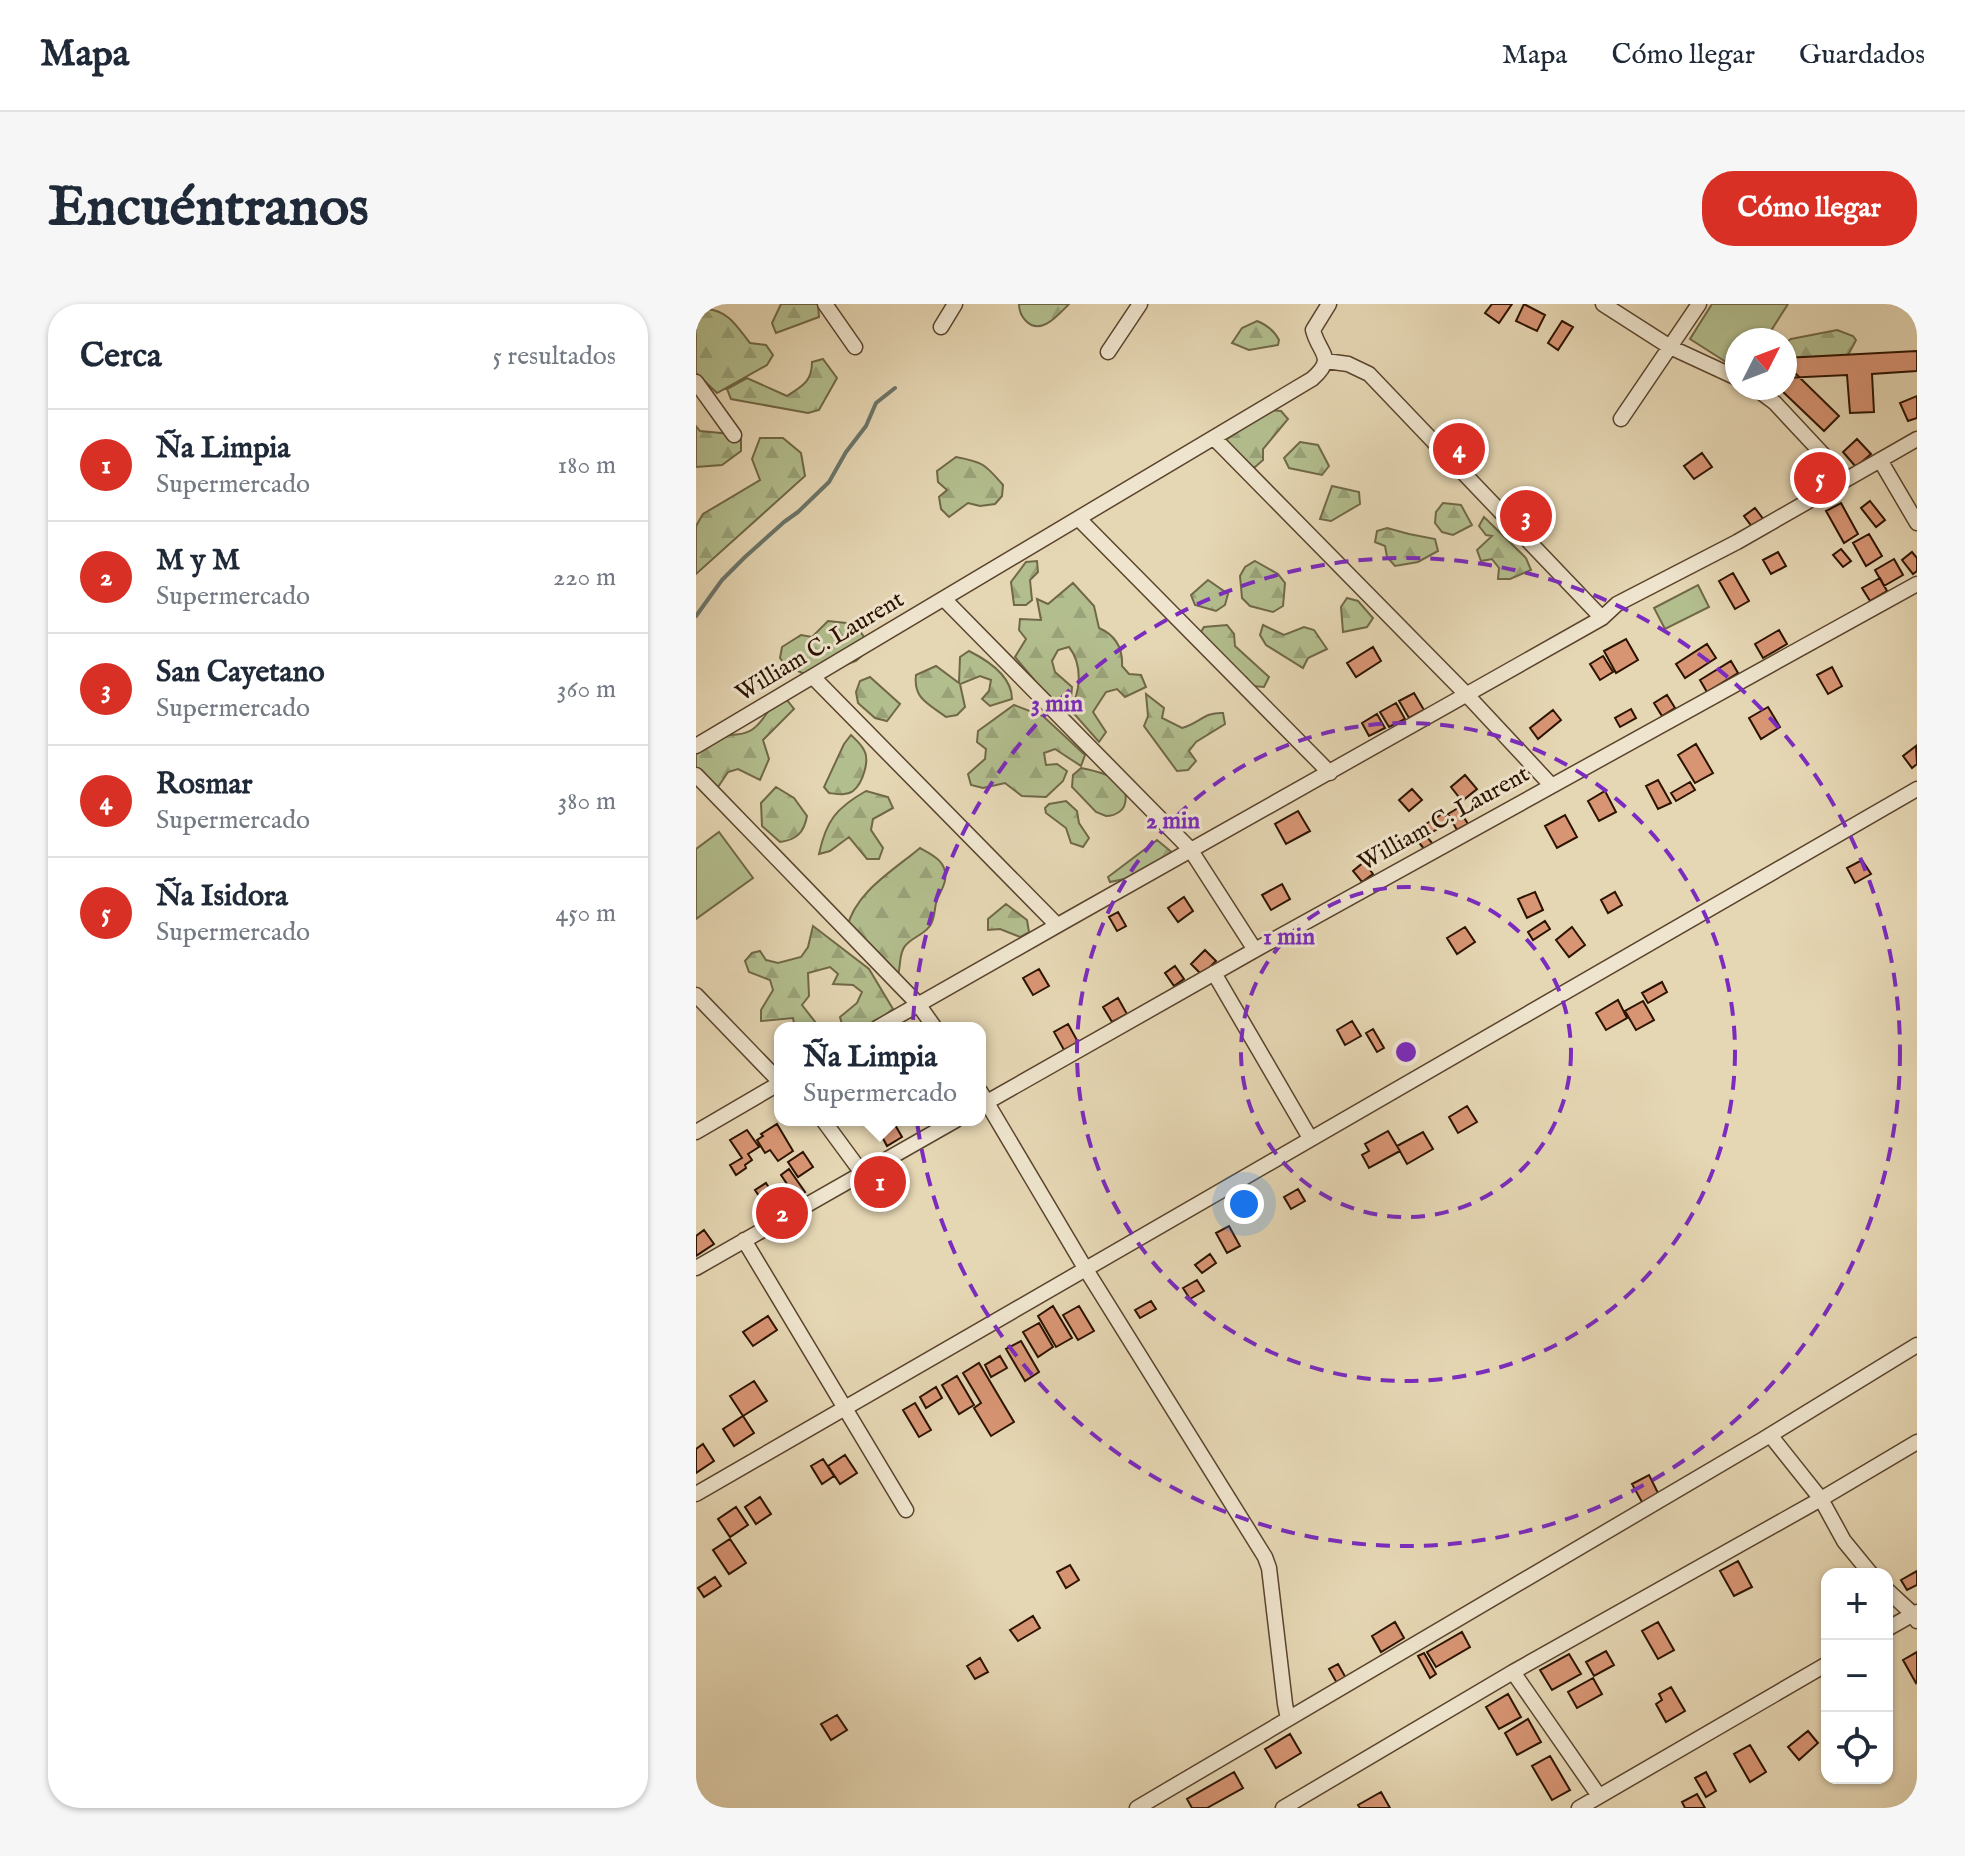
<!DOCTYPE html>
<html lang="es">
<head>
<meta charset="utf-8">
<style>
  :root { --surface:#fff; --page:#f6f6f7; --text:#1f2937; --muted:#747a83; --line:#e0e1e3; --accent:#d93025 }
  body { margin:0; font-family:"IM FELL English",serif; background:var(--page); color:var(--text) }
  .controls { position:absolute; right:24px; bottom:24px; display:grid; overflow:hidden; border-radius:16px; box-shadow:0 2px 6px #0004 }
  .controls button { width:72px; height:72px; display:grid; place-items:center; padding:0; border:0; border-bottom:2px solid var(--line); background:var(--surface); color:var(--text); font:40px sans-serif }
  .compass { position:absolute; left:1029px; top:24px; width:72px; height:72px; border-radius:50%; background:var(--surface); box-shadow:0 2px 6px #0004; rotate:48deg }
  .you { position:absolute; left:548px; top:900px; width:28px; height:28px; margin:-20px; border:6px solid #fff; border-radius:50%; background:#1a73e8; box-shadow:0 0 0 12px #1a73e833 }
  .badge { display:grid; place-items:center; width:52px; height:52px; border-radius:50%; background:var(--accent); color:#fff; font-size:26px; font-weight:700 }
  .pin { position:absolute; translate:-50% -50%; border:4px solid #fff; box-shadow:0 2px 8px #0006 }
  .popup { position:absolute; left:78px; top:718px; width:212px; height:104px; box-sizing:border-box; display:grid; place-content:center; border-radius:16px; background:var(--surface); filter:drop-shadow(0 2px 6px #0005); font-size:26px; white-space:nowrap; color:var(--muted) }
  .popup b { font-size:30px; color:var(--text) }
  .popup::after { content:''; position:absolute; left:50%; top:100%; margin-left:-16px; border:16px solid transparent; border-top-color:var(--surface) }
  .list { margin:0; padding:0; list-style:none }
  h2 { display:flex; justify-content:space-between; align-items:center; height:104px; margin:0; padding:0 32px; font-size:34px }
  h2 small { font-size:26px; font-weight:400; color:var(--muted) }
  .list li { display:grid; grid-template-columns:52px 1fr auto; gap:24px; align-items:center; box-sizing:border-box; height:112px; padding:0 32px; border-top:2px solid var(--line) }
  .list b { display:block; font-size:30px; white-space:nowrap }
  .list p { margin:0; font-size:26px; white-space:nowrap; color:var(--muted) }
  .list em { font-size:26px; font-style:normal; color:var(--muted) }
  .icon { flex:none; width:44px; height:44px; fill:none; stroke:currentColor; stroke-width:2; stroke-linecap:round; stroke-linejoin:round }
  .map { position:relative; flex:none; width:1221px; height:1504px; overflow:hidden; border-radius:32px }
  header { display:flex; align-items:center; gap:48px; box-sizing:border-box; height:112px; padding:0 40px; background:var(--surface); border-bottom:2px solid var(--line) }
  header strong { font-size:38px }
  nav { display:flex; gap:44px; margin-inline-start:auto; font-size:28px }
  .intro { display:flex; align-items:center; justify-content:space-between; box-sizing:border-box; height:192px; padding:0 48px }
  h1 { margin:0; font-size:56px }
  .button { padding:20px 36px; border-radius:32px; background:var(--accent); color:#fff; font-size:28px; font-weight:700 }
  main { display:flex; gap:48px; padding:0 48px }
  aside { flex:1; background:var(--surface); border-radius:32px; box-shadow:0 2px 6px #0004 }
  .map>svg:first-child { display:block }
  .forest { fill:url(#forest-firs); stroke:#706847; stroke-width:2 }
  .pitch { fill:#b3be8e; stroke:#706847; stroke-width:2 }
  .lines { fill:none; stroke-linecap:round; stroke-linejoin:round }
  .stream { stroke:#6c766b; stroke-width:4 }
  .building { fill:#d89574; stroke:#2c1300; stroke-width:2 }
  .street-casing { stroke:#5a442d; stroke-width:17 }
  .street { stroke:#efe5ce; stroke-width:14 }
  .ring { fill:none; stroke:#7b2cbf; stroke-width:4; stroke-dasharray:14 10 }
  .labels { text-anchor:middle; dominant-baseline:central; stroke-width:6; stroke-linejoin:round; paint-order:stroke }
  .street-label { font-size:24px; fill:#2c1300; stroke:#efe5ce }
  .centre { fill:#7b2cbf; stroke:#efe5ce; stroke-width:4 }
  .ring-label { font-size:24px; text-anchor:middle; font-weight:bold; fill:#7b2cbf; stroke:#efe5ce; stroke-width:6; stroke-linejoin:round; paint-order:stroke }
</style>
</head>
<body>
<header>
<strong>Mapa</strong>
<nav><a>Mapa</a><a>Cómo llegar</a><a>Guardados</a></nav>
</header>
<div class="intro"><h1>Encuéntranos</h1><a class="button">Cómo llegar</a></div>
<main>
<aside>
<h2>Cerca<small>5 resultados</small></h2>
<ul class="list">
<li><span class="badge">1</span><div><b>Ña Limpia</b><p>Supermercado</p></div><em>180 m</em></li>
<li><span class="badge">2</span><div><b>M y M</b><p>Supermercado</p></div><em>220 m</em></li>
<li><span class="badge">3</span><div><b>San Cayetano</b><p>Supermercado</p></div><em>360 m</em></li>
<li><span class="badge">4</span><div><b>Rosmar</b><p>Supermercado</p></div><em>380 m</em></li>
<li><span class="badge">5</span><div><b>Ña Isidora</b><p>Supermercado</p></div><em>450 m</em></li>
</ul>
</aside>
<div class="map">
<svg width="1221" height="1504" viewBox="0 0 1221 1504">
  <defs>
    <pattern id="forest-firs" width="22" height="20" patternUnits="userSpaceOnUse" patternTransform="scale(2)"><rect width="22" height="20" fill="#b3be8e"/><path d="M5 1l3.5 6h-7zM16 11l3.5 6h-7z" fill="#9aa279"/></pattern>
  </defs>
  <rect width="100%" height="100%" fill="#e6d7b4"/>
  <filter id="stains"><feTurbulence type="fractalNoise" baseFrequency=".0025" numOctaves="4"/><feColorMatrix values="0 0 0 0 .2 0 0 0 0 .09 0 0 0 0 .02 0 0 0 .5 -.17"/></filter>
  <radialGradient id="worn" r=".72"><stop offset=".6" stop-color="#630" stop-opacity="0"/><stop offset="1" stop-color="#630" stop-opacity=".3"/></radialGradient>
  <path class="forest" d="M85 0H122L123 13 80 29 76 19Z
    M323 0H373C362 11 345 32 330 17 325 12 323 7 323 0Z
    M11 5C33 7 41 23 54 39L70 41 77 51 71 61 21 89 0 69V9Z
    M561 17C571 21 578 26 583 36L582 41 553 46 536 39 546 24Z
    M1141 26 1157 32 1160 36 1152 51C1133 53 1107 58 1089 50V39L1095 35Z
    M127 55 141 74 123 106 112 109 35 95 31 85 51 74 91 92C106 82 116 78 116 58Z
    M574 106 585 107 592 115 567 145V156L559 163H548L530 149 531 135Z
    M0 122 4 127 45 131V147L26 161 0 163Z
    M64 134H87L105 149 109 172 0 270V222L7 210 64 176 56 155Z
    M604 138 622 141 633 162 626 171 593 164 588 154Z
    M260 153C287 158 289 160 307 181L306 192 299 200 284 202 272 199 253 213 245 205 243 193 251 186 242 178 241 167Z
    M636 182 663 188 664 200 635 217 624 215Z
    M747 199 765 201 776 221 757 231 746 228 739 219 740 208Z
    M788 213 830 254 835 266 814 275H802L803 264 796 255 785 257 781 246 796 232 790 231 783 222Z
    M691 224 713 230 739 235 742 247 722 258 699 262 691 253 689 242 679 238 681 227Z
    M341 257 342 268 334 276 336 296 330 301H318L315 278 330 258Z
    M559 257 582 270 589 279 587 302 577 308 554 302 546 294 544 272 549 263Z
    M512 276 532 290 529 301 520 307 499 301 495 291Z
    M377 279 398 302 403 324C419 331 427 344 426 362L433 370 445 371 450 383 429 393 421 385 410 388 397 408 410 428 403 438 373 404C386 389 386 359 373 343L362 346 356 357 359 368 376 383 375 395 367 402 356 397 319 353 330 335 323 326 324 315 345 316 341 295 352 300Z
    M651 294 662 297 677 314 671 323 647 328 645 303Z
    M132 317 159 320 172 339 169 349 160 357 117 373 91 363 84 354 86 343 105 331 116 333Z
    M531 321 538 330 539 342 573 373 568 383 556 382 550 373 529 367 502 333 508 323Z
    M567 321 588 331 608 323 618 326 631 345 612 354 607 364 570 341 564 331Z
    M273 347C293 357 316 372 316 395L294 402 286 395 293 387 295 376 284 372 264 380 269 403 261 411 250 413C233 400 217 395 220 371L240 362 263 379 264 353Z
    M174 373 204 400 191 417 179 414 162 399 160 388 164 377Z
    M450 390 468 404 466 414 486 424C504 419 508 408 527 409L529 420 500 438 493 447 500 457 492 466 481 467 448 422 452 412Z
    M91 396 98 405 67 436 73 455 64 476 42 465 32 468 20 486 0 467V440L11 430C25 430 45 434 57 425 72 414 70 400 91 396Z
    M318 401 347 412 389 451 385 462 359 445 348 449 350 461 361 460 371 467 367 477 350 493 326 492 309 479 287 484 275 481 272 470 289 455 290 445 281 438 282 427Z
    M155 431C159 435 165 440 168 446 174 456 167 479 157 487 150 492 141 490 133 489L128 483 148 440Z
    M385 464C395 466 416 471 423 478 432 485 432 502 423 508 420 510 414 512 410 512L400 508 376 483 377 471Z
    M80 483 98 494 111 512C108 529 100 536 84 538L66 522 65 499Z
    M170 487 192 493 197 504 177 515 175 526 187 544 183 555H171L153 533 134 547 123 550C130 517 140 504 170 487Z
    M370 497 381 507 383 519 393 534 387 543 375 539 370 524 350 509 349 504 353 500Z
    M461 536 478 550 461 568 414 578 412 573Z
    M224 544C237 551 252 558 249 576 248 584 242 591 240 599 238 608 239 616 233 623 227 631 215 634 209 642 203 649 205 661 202 671L151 624C159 588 198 566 224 544Z
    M310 600 331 616 333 628 324 633 304 625 292 626V615Z
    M117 622 173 665 197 705 173 724H147L144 713 161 699 166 688 157 681 137 680 142 670 134 663 112 669 113 692 106 701 120 719 119 724H99L97 714 65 717V706L77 686 74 676 53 668 49 657 56 649 64 647 70 656 82 659 105 653 112 643Z"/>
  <path class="pitch" d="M1016 0H1092L1069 36H1041V65L994 35Z
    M1002 281 1013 303 969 325 958 304Z
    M23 528 57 574 0 615V545Z"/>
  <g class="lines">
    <path class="stream" d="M0 312 26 276 49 253 88 218 102 208 133 178 150 148 170 122 180 99 199 84"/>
  </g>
  <path class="building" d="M796 0H816L803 19 789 9Z
    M828 0 849 11 841 27 820 17Z
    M866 17 877 23 862 46 852 39Z
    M1221 47V67L1176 70 1178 108 1154 109 1151 71 1089 74V54Z
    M1099 69 1143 112 1128 127 1084 85 1089 84V80Z
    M1221 92V114L1212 117 1204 99Z
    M1161 135 1175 150 1160 163 1147 148Z
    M1006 149 1016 163 998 175 988 162Z
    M1120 174 1126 183 1108 195 1102 187Z
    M1174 197 1189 216 1180 223 1165 204Z
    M1145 199 1162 230 1148 239 1130 207Z
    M1059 204 1068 216 1057 224 1048 212Z
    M1173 230 1186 252 1170 262 1157 239Z
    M1145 245 1155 257 1147 263 1137 251Z
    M1082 248 1090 262 1075 270 1067 256Z
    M1216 248 1221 254V267L1217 270 1206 256Z
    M1198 255 1207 271 1188 282 1179 266Z
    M1037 269 1053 297 1039 305 1023 277Z
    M1184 274 1191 287 1174 297 1166 284Z
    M1083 326 1091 340 1067 354 1059 340Z
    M930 335 942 356 920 369 908 347Z
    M1011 340 1020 354 989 374 980 360Z
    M677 343 685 357 660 373 651 359Z
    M907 352 917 368 904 376 894 360Z
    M1035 357 1042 369 1011 388 1004 376Z
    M1136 363 1146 382 1132 390 1121 371Z
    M718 389 728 406 713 414 703 397Z
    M971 391 979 404 966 412 958 399Z
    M700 399 709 415 693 423 684 408Z
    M1072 403 1084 423 1065 435 1053 414Z
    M935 405 940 414 924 423 919 414Z
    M857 406 865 416 842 435 834 424Z
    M681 410 689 424 673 432 666 419Z
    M1000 440 1017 469 999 479 982 451Z
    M1220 442 1221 460 1216 464 1207 452Z
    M769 471 781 485 766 497 755 483Z
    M962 476 975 499 962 505 950 482Z
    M994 478 999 486 980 497 975 489Z
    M716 485 726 496 713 507 703 496Z
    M909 487 920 508 903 517 892 497Z
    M762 504 772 520 761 526 752 510Z
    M602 507 614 527 590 540 579 520Z
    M748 509 753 518 730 532 737 540 729 546 716 530 725 523Z
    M869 511 881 533 861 544 849 522Z
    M701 535 707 543 689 555 684 547Z
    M1166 556 1175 570 1159 579 1151 564Z
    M668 558 677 570 666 578 657 567Z
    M586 580 594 595 575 606 566 591Z
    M839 588 847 606 831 614 822 595Z
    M919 588 926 601 912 609 905 596Z
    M488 593 497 607 482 618 472 604Z
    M422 608 430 622 421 627 413 613Z
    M849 617 854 625 837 636 832 628Z
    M769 623 779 638 761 650 751 634Z
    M876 623 889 641 873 653 860 636Z
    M509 646 520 657 506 671 495 660Z
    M479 662 488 675 478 682 469 669Z
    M343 665 353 682 337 691 327 674Z
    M966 678 971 688 952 699 946 689Z
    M422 694 431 710 416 718 407 703Z
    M922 696 931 714 910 726 900 709Z
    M947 697 958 716 940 726 929 707Z
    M656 717 665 732 649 741 641 726Z
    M372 720 382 738 368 746 358 728Z
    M677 725 688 744 681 748 670 729Z
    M771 802 781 818 762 829 753 813Z
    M198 819 206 833 191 842 183 827Z
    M81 820 97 847 82 857 74 846 69 849 61 836 67 832 65 830Z
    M51 826 63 843 52 850 56 856 49 861 50 864 40 871 34 861 46 854 34 836Z
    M692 827 704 847 673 864 666 851 673 847 669 840Z
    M727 828 737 845 711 860 701 842Z
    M107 848 117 863 102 873 92 858Z
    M93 865 109 888 90 901 81 886 91 880 85 871Z
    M70 879 82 898 72 905 59 886Z
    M602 885 609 897 595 905 588 893Z
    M533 922 544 942 531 949 520 929Z
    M8 926 18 940 0 952V932Z
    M514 950 520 959 506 969 499 961Z
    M501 976 508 987 494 995 487 984Z
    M455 997 460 1005 444 1014 439 1006Z
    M357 1002 376 1034 360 1043 342 1012Z
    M383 1002 398 1027 382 1036 367 1011Z
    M72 1012 81 1026 57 1042 47 1028Z
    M343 1019 357 1043 342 1053 327 1028Z
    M325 1037 343 1068 329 1077 310 1045Z
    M304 1052 311 1064 295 1073 289 1061Z
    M283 1059 318 1118 295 1132 278 1104 285 1099 267 1069Z
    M261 1072 278 1101 263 1110 246 1081Z
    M58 1077 71 1097 47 1112 34 1092Z
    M240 1083 246 1094 230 1104 224 1093Z
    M219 1099 235 1126 223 1133 207 1106Z
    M47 1112 58 1129 38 1142 27 1125Z
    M7 1140 18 1157 0 1169V1145Z
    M149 1151 161 1169 144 1180 132 1162Z
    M127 1155 138 1172 126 1180 115 1162Z
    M953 1171 963 1191 947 1200 936 1180Z
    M64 1193 75 1210 60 1220 49 1203Z
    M40 1203 52 1221 34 1233 22 1215Z
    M34 1235 50 1259 33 1270 17 1246Z
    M1042 1257 1056 1283 1038 1292 1024 1267Z
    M374 1261 383 1276 370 1284 361 1268Z
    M1221 1267V1281L1211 1286 1205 1276Z
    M19 1273 25 1282 8 1293 2 1284Z
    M337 1312 344 1324 322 1337 314 1326Z
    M699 1318 708 1334 685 1348 676 1332Z
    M962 1318 978 1346 962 1355 946 1327Z
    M766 1328 774 1343 740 1363 731 1348Z
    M910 1347 918 1361 898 1372 890 1358Z
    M1221 1348V1378L1220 1379 1207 1356Z
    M728 1349 740 1370 734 1374 722 1352Z
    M873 1350 885 1370 856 1386 844 1366Z
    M284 1354 292 1368 279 1375 271 1362Z
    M642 1360 651 1376 642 1381 633 1365Z
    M897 1374 906 1390 881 1404 872 1388Z
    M975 1383 989 1407 970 1418 960 1400 966 1396 963 1390Z
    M812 1390 825 1413 803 1425 790 1403Z
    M141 1411 151 1426 135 1436 125 1420Z
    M832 1415 845 1438 821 1451 809 1429Z
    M1112 1427 1122 1439 1103 1456 1092 1443Z
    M594 1430 605 1449 580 1464 569 1445Z
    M1054 1441 1070 1468 1054 1478 1038 1450Z
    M854 1452 874 1486 856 1496 836 1462Z
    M538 1468 547 1484 511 1504H496L491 1495Z
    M1010 1468 1020 1487 1010 1493 999 1474Z
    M685 1488 694 1504H664L662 1501Z
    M1001 1490 1009 1504H989L986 1498Z"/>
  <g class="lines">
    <defs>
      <path id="street" d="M129 0 159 43
        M907 0 974 43 1041 74
        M245 23 259 0
        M412 48 444 0
        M630 57 652 60 673 70 906 314
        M0 78 38 131
        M1059 84 1079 99 1150 175
        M925 115 1003 0
        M518 134 771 391 855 481
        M1184 156 1221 219
        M383 215 634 469
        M248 295 494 545 559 646
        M117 373 361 621
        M0 442 616 75C641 53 623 50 617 26L633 0
        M0 471 222 700 239 724
        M518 669 614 834
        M0 691 84 778
        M181 724C422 586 665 451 906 314L921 300 1041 238 1221 135
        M284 787 389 964 569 1253 573 1264 589 1400 592 1415
        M284 802 559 646 1221 280
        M127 816 166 869
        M0 828 84 779
        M48 936 210 1206
        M0 964 260 816
        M1074 1131 1125 1195 1148 1237 1175 1270
        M0 1190 1221 485
        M1191 1286 1217 1310 1221 1317
        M1191 1325 1221 1308
        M817 1368 903 1492
        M441 1504 1066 1136 1221 1041
        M587 1504 817 1368 1125 1195 1221 1138
        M883 1504 1131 1360"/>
    </defs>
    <use href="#street" class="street-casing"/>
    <use href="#street" class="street"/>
  </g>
  <g class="ring">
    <circle cx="710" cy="748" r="165"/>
    <circle cx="710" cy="748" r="329"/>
    <circle cx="710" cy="748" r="494"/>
  </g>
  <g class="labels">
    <g class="street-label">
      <text transform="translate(124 343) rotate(-31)">William C. Laurent</text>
      <text transform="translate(748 515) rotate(-29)">William C. Laurent</text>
    </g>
  </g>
  <circle cx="710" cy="748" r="12" class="centre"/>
  <g class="ring-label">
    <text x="361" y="407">3 min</text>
    <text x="477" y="524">2 min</text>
    <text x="593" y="640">1 min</text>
  </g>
  <rect width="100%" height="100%" filter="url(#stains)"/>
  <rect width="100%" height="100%" fill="url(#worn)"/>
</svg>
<div class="controls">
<button>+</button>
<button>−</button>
<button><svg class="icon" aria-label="locate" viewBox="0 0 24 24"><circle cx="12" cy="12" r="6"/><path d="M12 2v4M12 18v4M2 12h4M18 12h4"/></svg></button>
</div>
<svg class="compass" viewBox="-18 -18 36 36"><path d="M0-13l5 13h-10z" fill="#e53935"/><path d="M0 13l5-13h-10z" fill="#747a83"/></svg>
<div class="you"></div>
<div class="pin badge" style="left:184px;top:878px">1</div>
<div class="popup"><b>Ña Limpia</b>Supermercado</div>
<div class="pin badge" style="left:86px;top:909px">2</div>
<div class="pin badge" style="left:830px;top:212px">3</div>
<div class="pin badge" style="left:763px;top:145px">4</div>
<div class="pin badge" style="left:1124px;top:174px">5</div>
</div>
</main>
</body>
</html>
